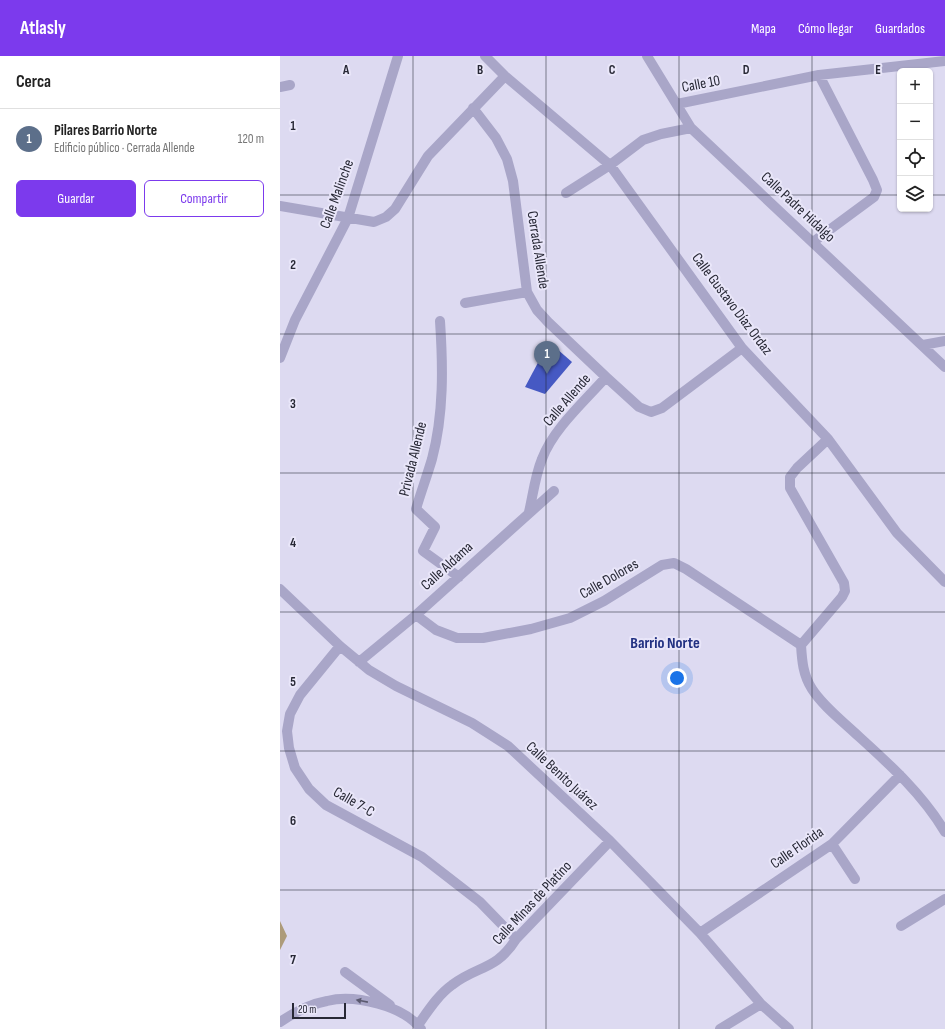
<!DOCTYPE html>
<html lang="es">
<head>
<meta charset="utf-8">
<style>
  :root { --surface:#fff; --page:#f2f2f2; --text:#222; --muted:#767676; --line:#e0e0e0; --accent:#7c3aed }
  body { margin:0; font-family:"Sofia Sans Condensed",sans-serif; background:var(--page); color:var(--text) }
  .controls { position:absolute; right:12px; top:12px; display:grid; overflow:hidden; border-radius:6px; box-shadow:0 1px 3px #0004 }
  .controls button { width:36px; height:36px; display:grid; place-items:center; padding:0; border:0; border-bottom:1px solid var(--line); background:var(--surface); color:var(--text); font:20px sans-serif }
  .scale { position:absolute; left:12px; bottom:10px; width:54px; box-sizing:border-box; padding-left:4px; border:2px solid #272835; border-top:0; font-size:11px; line-height:14px; white-space:nowrap; color:#272835; -webkit-text-stroke:3px #e9e6f9; paint-order:stroke }
  .you { position:absolute; left:397px; top:622px; width:14px; height:14px; margin:-10px; border:3px solid #fff; border-radius:50%; background:#1a73e8; box-shadow:0 0 0 6px #1a73e833 }
  .badge { display:grid; place-items:center; width:26px; height:26px; border-radius:50%; background:var(--accent); color:#fff; font-size:13px; font-weight:700 }
  .pin { position:absolute; translate:-50% -33px; filter:drop-shadow(0 1px 2px #0008) }
  .pin::after { content:''; position:absolute; top:21px; width:14px; height:12px; background:inherit; clip-path:polygon(0 0,100% 0,50% 100%) }
  .list { margin:0; padding:0; list-style:none }
  h2 { display:flex; justify-content:space-between; align-items:center; height:52px; margin:0; padding:0 16px; font-size:17px }
  h2 small { font-size:13px; font-weight:400; color:var(--muted) }
  .list li { display:grid; grid-template-columns:26px 1fr auto; gap:12px; align-items:center; box-sizing:border-box; height:60px; padding:0 16px; border-top:1px solid var(--line) }
  .list b { display:block; font-size:15px; white-space:nowrap }
  .list p { margin:0; font-size:13px; white-space:nowrap; color:var(--muted) }
  .list em { font-size:13px; font-style:normal; color:var(--muted) }
  .actions { display:flex; gap:8px; padding:12px 16px }
  .actions a { flex:1; padding:9px 0; border:1px solid var(--accent); border-radius:6px; text-align:center; font-size:14px; color:var(--accent) }
  .actions .main { background:var(--accent); color:#fff }
  .icon { flex:none; width:22px; height:22px; fill:none; stroke:currentColor; stroke-width:2; stroke-linecap:round; stroke-linejoin:round }
  .map { position:relative; flex:none; width:665px; height:973px; overflow:hidden }
  header { display:flex; align-items:center; gap:24px; box-sizing:border-box; height:56px; padding:0 20px; background:var(--accent); color:#fff }
  header strong { font-size:19px }
  nav { display:flex; gap:22px; margin-inline-start:auto; font-size:14px }
  main { display:flex }
  aside { flex:1; background:var(--surface) }
  .map>svg:first-child { display:block }
  .water { fill:#ad9b7a }
  .building { fill:#4659c3 }
  .lines { fill:none; stroke-linecap:round; stroke-linejoin:round }
  .street { stroke:#a9a6c8; stroke-width:10 }
  .oneway { fill:#5b5a70 }
  .grid { fill:none; stroke:#272835; stroke-width:1; stroke-opacity:0.55 }
  .labels { text-anchor:middle; dominant-baseline:central; stroke-width:4; stroke-linejoin:round; paint-order:stroke }
  .street-label { font-size:15px; fill:#272835; stroke:#e9e6f9 }
  .neighbourhood-label { font-size:16px; font-weight:bold; fill:#223182; stroke:#e9e6f9 }
  .grid-label { font-size:13px; text-anchor:middle; font-weight:bold; fill:#272835; stroke:#e9e6f9; stroke-width:4; stroke-linejoin:round; paint-order:stroke }
</style>
</head>
<body>
<header>
<strong>Atlasly</strong>
<nav><a>Mapa</a><a>Cómo llegar</a><a>Guardados</a></nav>
</header>
<main>
<aside>
<h2>Cerca<small></small></h2>
<ul class="list">
<li><span class="badge" style="background:#5c6f8a">1</span><div><b>Pilares Barrio Norte</b><p>Edificio público · Cerrada Allende</p></div><em>120 m</em></li>
</ul>
<div class="actions"><a class="main">Guardar</a><a>Compartir</a></div>
</aside>
<div class="map">
<svg width="665" height="973" viewBox="0 0 665 973">
  <rect width="100%" height="100%" fill="#dddaf1"/>
  <path class="water" d="M0 865 7 880 0 894Z"/>
  <path class="building" d="M269 286 292 306 265 338 245 331Z"/>
  <g class="lines">
    <path class="street" d="M205 0 225 20 330 109 462 292 548 383 617 477 665 526
      M367 0 411 72 665 311
      M0 31 10 29
      M397 48 539 19 665 5
      M193 52 216 82 227 103 233 125 247 236 257 254 268 266 326 321
      M286 137 330 109 363 84 381 78 411 72
      M0 150 94 166 106 161 115 153 148 100 225 20
      M533 186 594 141 597 134 593 124 539 19
      M185 247 247 236
      M160 265C163 310 164 358 152 403 147 420 141 436 136 453L155 471 143 495 179 521
      M643 289 665 285
      M0 302 15 264 68 162 118 0
      M249 456C253 439 255 420 262 403 273 373 305 345 326 321L359 351 371 356 382 352 462 292
      M0 533 60 590 89 614 116 630 192 667 228 690 330 785 420 877 481 948 509 973
      M136 559 156 574 177 582H203L251 573 290 562 324 545 382 509 394 507 406 513 521 589
      M521 589 562 541 565 535 564 527 510 432V421L517 412 548 383
      M521 589C522 605 523 619 532 633 543 650 560 663 575 677 608 707 642 737 665 776
      M60 590 20 639 10 658 7 675 9 692 15 712 29 733 46 749 142 801 200 846 236 883
      M79 606 136 559 274 435
      M552 788 575 823
      M621 870 665 843
      M420 877 552 788 620 719
      M65 916 110 949
      M0 966C15 956 30 948 47 945 75 938 124 950 141 973
      M138 969C148 955 158 939 172 929 198 909 216 915 236 883L330 785
      M440 973 481 948"/>
  </g>
  <defs><path id="oneway-solid" d="M-6-.8H1V-3.2L6.5 0L1 3.2V.8H-6Z"/></defs>
  <use class="oneway" href="#oneway-solid" transform="translate(82 945) rotate(-169)"/>
  <path class="grid" d="M133 0V973M266 0V973M399 0V973M532 0V973M0 139H620M650 139H665M0 278H665M0 417H665M0 556H665M0 695H665M0 834H665"/>
  <g class="labels">
    <g class="street-label">
      <text transform="translate(421 28) rotate(-11)">Calle 10</text>
      <text transform="translate(57 138) rotate(-70)">Calle Malinche</text>
      <text transform="translate(518 151) rotate(43)">Calle Padre Hidalgo</text>
      <text transform="translate(258 194) rotate(81)">Cerrada Allende</text>
      <text transform="translate(452 248) rotate(53)">Calle Gustavo Díaz Ordaz</text>
      <text transform="translate(287 344) rotate(-49)">Calle Allende</text>
      <text transform="translate(133 403) rotate(-76)">Privada Allende</text>
      <text transform="translate(167 510) rotate(-42)">Calle Aldama</text>
      <text transform="translate(329 523) rotate(-30)">Calle Dolores</text>
      <text transform="translate(282 720) rotate(43)">Calle Benito Juárez</text>
      <text transform="translate(74 746) rotate(30)">Calle 7-C</text>
      <text transform="translate(517 792) rotate(-35)">Calle Florida</text>
      <text transform="translate(252 847) rotate(-47)">Calle Minas de Platino</text>
    </g>
    <g class="neighbourhood-label">
      <text x="385" y="587">Barrio Norte</text>
    </g>
  </g>
  <g class="grid-label">
    <text x="66" y="18">A</text>
    <text x="200" y="18">B</text>
    <text x="332" y="18">C</text>
    <text x="466" y="18">D</text>
    <text x="598" y="18">E</text>
    <text x="13" y="74">1</text>
    <text x="13" y="213">2</text>
    <text x="13" y="352">3</text>
    <text x="13" y="491">4</text>
    <text x="13" y="630">5</text>
    <text x="13" y="769">6</text>
    <text x="13" y="908">7</text>
  </g>
</svg>
<div class="controls">
<button>+</button>
<button>−</button>
<button><svg class="icon" aria-label="locate" viewBox="0 0 24 24"><circle cx="12" cy="12" r="6"/><path d="M12 2v4M12 18v4M2 12h4M18 12h4"/></svg></button>
<button><svg class="icon" aria-label="layers" viewBox="0 0 24 24"><path d="M12 4l9 5-9 5-9-5zM3 14l9 5 9-5"/></svg></button>
</div>
<div class="scale">20 m</div>
<div class="you"></div>
<div class="pin badge" style="left:267px;top:318px;background:#5c6f8a">1</div>
</div>
</main>
</body>
</html>
